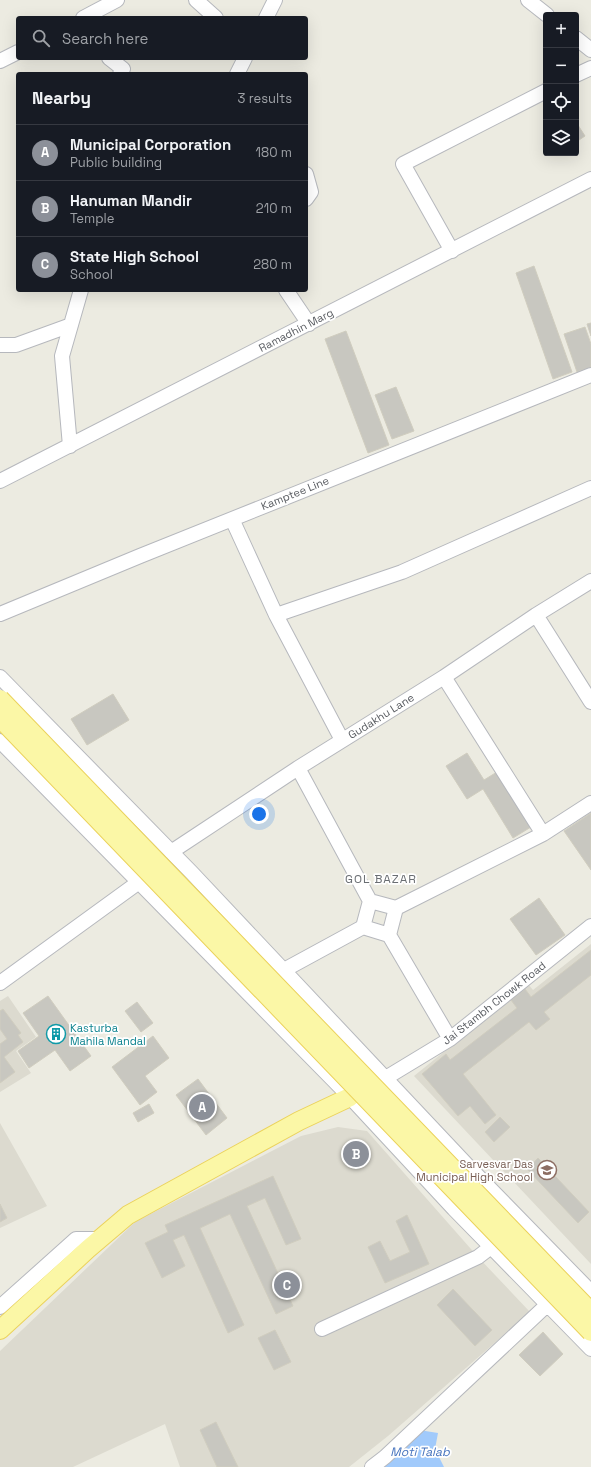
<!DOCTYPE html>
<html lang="en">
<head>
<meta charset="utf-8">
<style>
  :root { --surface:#171b24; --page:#242831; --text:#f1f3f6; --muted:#9ea1a6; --line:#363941; --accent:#8c9099 }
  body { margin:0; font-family:"Space Grotesk",sans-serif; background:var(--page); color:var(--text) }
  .controls { position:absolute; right:12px; top:12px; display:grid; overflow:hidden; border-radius:4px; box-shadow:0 4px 16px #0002 }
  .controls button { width:36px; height:36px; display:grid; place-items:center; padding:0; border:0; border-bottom:1px solid var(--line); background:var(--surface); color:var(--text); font:20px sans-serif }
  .you { position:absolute; left:259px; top:814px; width:14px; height:14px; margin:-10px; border:3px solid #fff; border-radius:50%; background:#1a73e8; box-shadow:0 0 0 6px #1a73e833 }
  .badge { display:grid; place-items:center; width:26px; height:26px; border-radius:50%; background:var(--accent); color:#fff; font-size:13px; font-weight:700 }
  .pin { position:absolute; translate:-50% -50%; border:2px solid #fff; box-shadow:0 1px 4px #0006 }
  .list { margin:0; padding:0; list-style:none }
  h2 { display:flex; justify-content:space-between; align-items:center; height:52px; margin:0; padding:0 16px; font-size:17px }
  h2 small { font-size:13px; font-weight:400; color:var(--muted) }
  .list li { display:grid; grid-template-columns:26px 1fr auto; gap:12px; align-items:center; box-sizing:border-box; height:56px; padding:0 16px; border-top:1px solid var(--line) }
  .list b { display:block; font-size:15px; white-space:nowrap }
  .list p { margin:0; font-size:13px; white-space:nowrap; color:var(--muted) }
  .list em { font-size:13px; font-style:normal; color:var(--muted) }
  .icon { flex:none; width:22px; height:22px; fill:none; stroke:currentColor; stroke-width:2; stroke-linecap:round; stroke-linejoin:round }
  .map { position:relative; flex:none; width:591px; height:1467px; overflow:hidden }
  .search { position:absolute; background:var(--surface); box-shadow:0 4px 16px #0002; left:16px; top:16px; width:292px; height:44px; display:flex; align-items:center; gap:10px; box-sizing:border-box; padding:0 14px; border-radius:4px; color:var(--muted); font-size:15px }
  .panel { position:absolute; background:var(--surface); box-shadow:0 4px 16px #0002; left:16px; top:72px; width:292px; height:220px; border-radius:4px }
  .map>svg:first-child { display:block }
  .education { fill:#dcdacf }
  .water { fill:#a1cafb }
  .building { fill:#c8c7c0; stroke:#d0cdbf }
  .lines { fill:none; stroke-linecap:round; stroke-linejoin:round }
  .minor-casing { stroke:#b6b8bd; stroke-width:16 }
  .major-casing { stroke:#ebd25b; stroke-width:20 }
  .minor { stroke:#fff; stroke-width:14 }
  .major { stroke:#fbf7a6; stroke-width:18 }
  .major-bridge-casing { stroke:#ebd25b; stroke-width:20; stroke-linecap:butt }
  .major-bridge { stroke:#fbf7a6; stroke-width:18 }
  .labels { text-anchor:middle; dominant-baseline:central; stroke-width:3.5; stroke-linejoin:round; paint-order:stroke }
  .street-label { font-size:11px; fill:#595c61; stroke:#fff }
  .culture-label { font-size:11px; fill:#0d838f; stroke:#fff; text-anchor:start }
  .education-label { font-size:11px; fill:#785e54; stroke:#fff; text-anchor:end }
  .neighbourhood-label { font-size:12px; letter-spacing:1px; fill:#6a6e73; stroke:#fff }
  .water-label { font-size:12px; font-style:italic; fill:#4673bd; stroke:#fff }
</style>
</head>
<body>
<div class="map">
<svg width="591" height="1467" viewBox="0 0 591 1467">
  <rect width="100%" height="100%" fill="#ecebe1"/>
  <path class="education" d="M591 944V1264L414 1076 528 984 533 990Z
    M8 996 36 1037 16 1051 31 1073 0 1092V1001Z
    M0 1123 47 1206 0 1228Z
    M338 1127 367 1131 478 1257 530 1312 388 1436 349 1467H180L165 1424 73 1467H0V1351L135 1222 301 1136Z"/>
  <path class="water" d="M419 1430 438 1433 435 1449 444 1467H383Z"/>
  <path class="building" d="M576 122 585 136 576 142Z
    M534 266 572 372 553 379 516 273Z
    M591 323V336L587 324Z
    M585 327 591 344V367L577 372 564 334Z
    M346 331 389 445 368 453 325 339Z
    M396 387 414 431 392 439 375 395Z
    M113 694 129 720 87 745 71 719Z
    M467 753 484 780 497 772 531 827 513 838 483 789 467 799 446 766Z
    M591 813V870L564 831Z
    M539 898 565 935 536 955 510 919Z
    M591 950V975L544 1012 550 1019 536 1030 529 1022 463 1074 496 1115 485 1124 470 1106 458 1116 422 1074 446 1054 450 1060 517 1008 511 1000 525 989 531 997Z
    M48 996 91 1056 70 1071 55 1050 29 1068 18 1051 39 1036 23 1013Z
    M137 1002 153 1023 141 1032 125 1011Z
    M3 1009 21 1033 18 1035 23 1042 4 1057 15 1072 0 1083V1044L7 1039 0 1029V1011Z
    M153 1036 169 1058 145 1076 157 1092 140 1105 112 1067Z
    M198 1079 227 1118 206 1135 176 1095Z
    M149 1104 154 1113 138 1122 133 1113Z
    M500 1117 510 1127 494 1142 485 1132Z
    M538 1158 589 1212 578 1223 527 1169Z
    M273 1176 301 1239 286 1245 265 1198 247 1206 293 1306 276 1314 230 1214 200 1228 244 1325 228 1333 184 1235 173 1240 185 1266 162 1278 145 1243 168 1232 165 1225Z
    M0 1204 7 1218 0 1222Z
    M407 1215 429 1264 385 1283 368 1247 380 1241 390 1261 410 1252 396 1221Z
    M453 1289 492 1330 475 1346 437 1305Z
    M275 1330 291 1362 274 1370 258 1338Z
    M543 1332 563 1354 540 1376 519 1355Z
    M216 1422 238 1467H217L200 1430Z"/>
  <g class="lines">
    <defs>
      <path id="minor" d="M196 0 216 18
        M528 0 547 15
        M83 18 117 0
        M266 18 275 0
        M576 38 591 50
        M109 58 123 69 120 74
        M0 61 18 52
        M237 74 245 58
        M576 75 591 68
        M306 174 311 192 306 199
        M452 251 403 164 546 91
        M286 290 309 324
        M0 345H16L71 325
        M70 446 62 356 81 290
        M0 481 591 179
        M232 519 276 615 342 740
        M0 614 140 556 591 375
        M276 615 402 572 591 488
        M536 615 591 702
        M0 677 192 873 468 1166 591 1292
        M444 677 543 834 591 803
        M0 741 350 1097 454 1209 591 1349
        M298 768 370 901
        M171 852 298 768 444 677 536 615 591 581
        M396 908 389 935 363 927 370 901 396 908 543 834
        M389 935 450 1039
        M284 970 363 927
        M0 983 139 882
        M379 1082 450 1039 591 926
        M0 1307 76 1239H99
        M322 1329 478 1257 491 1247
        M372 1467 385 1457 548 1304"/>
      <path id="major" d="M0 1330 88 1249 128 1215 299 1121 350 1097"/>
    </defs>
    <use href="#minor" class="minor-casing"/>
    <use href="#major" class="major-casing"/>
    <use href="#minor" class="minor"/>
    <use href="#major" class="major"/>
    <defs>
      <path id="major-bridge" d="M0 699 591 1312
        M0 718 591 1332"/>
    </defs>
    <use href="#major-bridge" class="major-bridge-casing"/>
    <use href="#major-bridge" class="major-bridge"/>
  </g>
  <defs>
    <symbol id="building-ring" viewBox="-11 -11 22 22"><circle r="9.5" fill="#fff" stroke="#0f9aa8" stroke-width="1.5"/><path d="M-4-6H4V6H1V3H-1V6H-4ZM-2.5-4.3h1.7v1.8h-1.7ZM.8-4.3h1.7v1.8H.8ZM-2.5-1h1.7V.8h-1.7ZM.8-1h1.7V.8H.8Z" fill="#0f9aa8"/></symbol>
    <symbol id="school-ring" viewBox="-11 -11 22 22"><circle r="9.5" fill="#fff" stroke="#8d6e63" stroke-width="1.5"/><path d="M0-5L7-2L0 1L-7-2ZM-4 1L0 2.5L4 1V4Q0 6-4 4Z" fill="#8d6e63"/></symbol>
  </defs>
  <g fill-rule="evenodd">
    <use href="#building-ring" x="45" y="1023" width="22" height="22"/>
    <use href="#school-ring" x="536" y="1159" width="22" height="22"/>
  </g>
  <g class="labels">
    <g class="street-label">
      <text transform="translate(296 330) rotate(-27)">Ramadhin Marg</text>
      <text transform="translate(295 493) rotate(-22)">Kamptee Line</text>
      <text transform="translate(381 716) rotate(-32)">Gudakhu Lane</text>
      <text transform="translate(494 1003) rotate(-38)">Jai Stambh Chowk Road</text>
    </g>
    <g class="culture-label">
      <text x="70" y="1028">Kasturba<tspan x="70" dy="13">Mahila Mandal</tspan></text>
    </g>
    <g class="education-label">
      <text x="533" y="1164">Sarvesvar Das<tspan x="533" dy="13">Municipal High School</tspan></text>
    </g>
    <g class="neighbourhood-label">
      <text x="381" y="879">GOL BAZAR</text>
    </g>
    <g class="water-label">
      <text x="420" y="1452">Moti Talab</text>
    </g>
  </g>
</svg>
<div class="controls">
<button>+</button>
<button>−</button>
<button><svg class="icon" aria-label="locate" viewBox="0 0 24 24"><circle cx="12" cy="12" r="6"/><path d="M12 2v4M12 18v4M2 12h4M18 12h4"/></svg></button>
<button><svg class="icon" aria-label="layers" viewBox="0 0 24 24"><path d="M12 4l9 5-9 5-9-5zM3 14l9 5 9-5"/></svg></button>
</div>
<div class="you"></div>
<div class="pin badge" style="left:202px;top:1107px">A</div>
<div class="pin badge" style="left:356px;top:1154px">B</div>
<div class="pin badge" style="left:287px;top:1285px">C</div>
<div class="search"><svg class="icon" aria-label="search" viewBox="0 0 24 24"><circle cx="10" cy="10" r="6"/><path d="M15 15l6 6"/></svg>Search here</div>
<section class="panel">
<h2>Nearby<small>3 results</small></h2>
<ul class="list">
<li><span class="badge">A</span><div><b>Municipal Corporation</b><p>Public building</p></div><em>180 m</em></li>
<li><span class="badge">B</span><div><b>Hanuman Mandir</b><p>Temple</p></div><em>210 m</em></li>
<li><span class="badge">C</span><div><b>State High School</b><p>School</p></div><em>280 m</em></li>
</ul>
</section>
</div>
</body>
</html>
